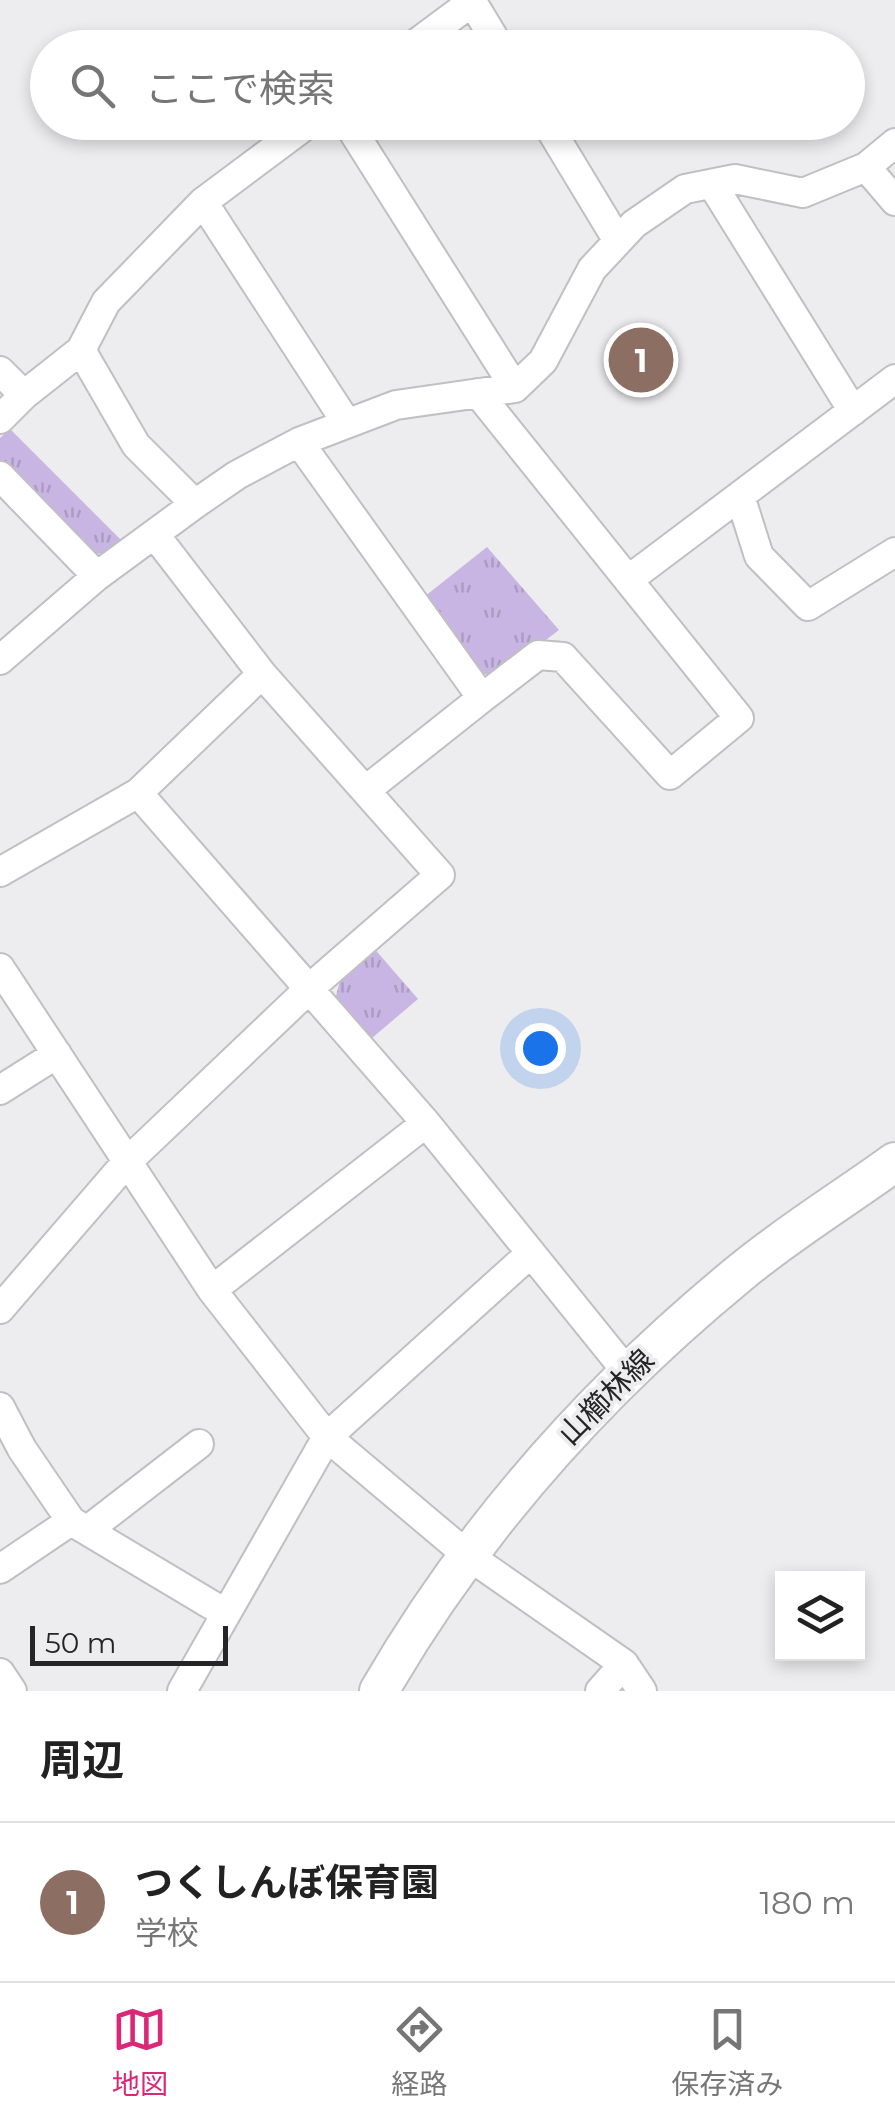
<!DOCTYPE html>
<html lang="ja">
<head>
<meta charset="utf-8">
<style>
  :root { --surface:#fff; --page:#f2f2f2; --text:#222; --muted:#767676; --line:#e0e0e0; --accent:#db2777 }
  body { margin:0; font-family:Montserrat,"Noto Sans JP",sans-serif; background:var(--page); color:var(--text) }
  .controls { position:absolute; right:30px; bottom:30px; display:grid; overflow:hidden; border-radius:0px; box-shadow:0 5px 15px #0003 }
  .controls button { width:90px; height:90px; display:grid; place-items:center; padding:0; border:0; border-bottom:2px solid var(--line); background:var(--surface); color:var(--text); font:50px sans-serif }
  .scale { position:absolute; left:30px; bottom:25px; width:198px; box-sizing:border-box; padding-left:10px; border:5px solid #252426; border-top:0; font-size:28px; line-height:35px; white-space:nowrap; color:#252426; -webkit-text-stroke:8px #edecef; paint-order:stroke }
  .you { position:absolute; left:540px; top:1048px; width:35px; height:35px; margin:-25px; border:8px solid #fff; border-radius:50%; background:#1a73e8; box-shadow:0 0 0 15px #1a73e833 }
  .badge { display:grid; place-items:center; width:65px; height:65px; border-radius:50%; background:var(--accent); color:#fff; font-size:32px; font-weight:700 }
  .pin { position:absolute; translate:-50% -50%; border:5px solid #fff; box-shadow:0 2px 10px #0006 }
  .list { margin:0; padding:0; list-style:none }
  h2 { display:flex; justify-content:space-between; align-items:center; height:130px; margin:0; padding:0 40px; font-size:42px }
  h2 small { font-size:32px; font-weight:400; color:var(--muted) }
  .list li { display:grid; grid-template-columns:65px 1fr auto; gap:30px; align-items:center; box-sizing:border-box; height:160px; padding:0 40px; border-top:2px solid var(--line) }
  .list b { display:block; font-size:38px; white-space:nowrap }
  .list p { margin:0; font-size:32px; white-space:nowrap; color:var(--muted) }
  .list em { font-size:32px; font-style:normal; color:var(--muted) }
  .icon { flex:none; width:55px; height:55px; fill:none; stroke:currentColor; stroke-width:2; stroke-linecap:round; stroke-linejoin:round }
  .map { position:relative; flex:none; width:895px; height:1691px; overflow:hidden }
  .search { position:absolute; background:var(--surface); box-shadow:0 5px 15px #0003; left:30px; right:30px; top:30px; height:110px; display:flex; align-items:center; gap:25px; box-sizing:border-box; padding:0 35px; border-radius:55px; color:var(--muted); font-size:38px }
  .sheet { height:290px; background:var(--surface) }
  nav { display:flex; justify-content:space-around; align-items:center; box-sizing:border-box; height:140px; border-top:2px solid var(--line); background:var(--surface); font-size:28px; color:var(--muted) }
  nav a { display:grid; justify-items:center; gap:5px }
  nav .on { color:var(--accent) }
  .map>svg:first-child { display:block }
  .grass { fill:url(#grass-tufts) }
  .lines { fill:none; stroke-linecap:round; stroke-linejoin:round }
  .street-casing { stroke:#c0bfc2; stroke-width:32 }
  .secondary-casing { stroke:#c0bfc2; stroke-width:42 }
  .street { stroke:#fff; stroke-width:28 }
  .secondary { stroke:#fff; stroke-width:38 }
  .labels { text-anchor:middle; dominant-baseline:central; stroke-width:8; stroke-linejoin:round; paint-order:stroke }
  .street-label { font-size:30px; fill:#252426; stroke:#edecef }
</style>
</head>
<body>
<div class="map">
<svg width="895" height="1691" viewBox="0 0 895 1691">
  <defs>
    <pattern id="grass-tufts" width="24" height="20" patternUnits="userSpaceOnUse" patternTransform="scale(2.5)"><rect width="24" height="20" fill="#c9b5e3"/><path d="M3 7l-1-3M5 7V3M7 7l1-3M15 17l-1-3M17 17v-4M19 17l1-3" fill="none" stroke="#ac9cc3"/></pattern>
  </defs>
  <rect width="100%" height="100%" fill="#edecef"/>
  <path class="grass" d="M10 429 123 542 110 553 89 554 0 463V438Z
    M487 547 559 630 500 675 481 674 424 597Z
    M372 946 418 999 372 1038 336 996 342 973Z"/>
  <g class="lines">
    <defs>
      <path id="street" d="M471 0 500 48
        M410 48 472 2
        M347 122 515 388
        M546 122 618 241
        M866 167 895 201
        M712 184 853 411
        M203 202 346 422
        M0 371 24 395
        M478 393 739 718 670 775 563 657 538 655 482 698
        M0 419 24 395 81 350
        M299 442 482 698 366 790
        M0 476 97 576
        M740 496 759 556 808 606 895 552
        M195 504 136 445 81 350 106 302 203 202 310 122
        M155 535 262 674
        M628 580 895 379
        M0 660 97 576 195 504 237 475 299 442 396 405 515 388 543 361 592 269 634 224 685 189 735 179 803 193 866 167 895 143
        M138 793 426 1123 627 1372
        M0 872 138 793 262 674 440 875 311 987 126 1163 0 1309
        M0 968 212 1290 327 1437 466 1554 624 1664 642 1691
        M0 1090 57 1054
        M212 1290 426 1123
        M0 1407 22 1449 71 1521 225 1613
        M89 1529 199 1444
        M0 1569 71 1521
        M0 1673 12 1691
        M182 1691 327 1437 531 1253
        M600 1691 624 1664"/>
      <path id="secondary" d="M379 1691C472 1530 596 1391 740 1273 788 1233 844 1199 895 1162"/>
    </defs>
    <use href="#street" class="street-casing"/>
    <use href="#secondary" class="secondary-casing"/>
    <use href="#street" class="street"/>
    <use href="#secondary" class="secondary"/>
  </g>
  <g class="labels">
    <g class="street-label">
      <text transform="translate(606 1397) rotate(-45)">山櫛林線</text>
    </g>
  </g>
</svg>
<div class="controls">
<button><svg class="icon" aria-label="layers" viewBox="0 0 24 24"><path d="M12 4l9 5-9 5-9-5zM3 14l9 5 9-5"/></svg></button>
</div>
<div class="scale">50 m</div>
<div class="you"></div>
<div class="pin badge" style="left:641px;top:360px;background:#8d6e63">1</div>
<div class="search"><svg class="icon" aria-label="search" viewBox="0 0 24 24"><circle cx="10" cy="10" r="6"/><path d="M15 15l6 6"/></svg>ここで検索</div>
</div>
<section class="sheet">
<h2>周辺<small></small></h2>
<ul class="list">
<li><span class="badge" style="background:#8d6e63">1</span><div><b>つくしんぼ保育園</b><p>学校</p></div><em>180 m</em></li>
</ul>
</section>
<nav>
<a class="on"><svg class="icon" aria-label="map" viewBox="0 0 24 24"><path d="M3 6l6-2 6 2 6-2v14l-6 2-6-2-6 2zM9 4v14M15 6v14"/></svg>地図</a>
<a><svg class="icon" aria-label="directions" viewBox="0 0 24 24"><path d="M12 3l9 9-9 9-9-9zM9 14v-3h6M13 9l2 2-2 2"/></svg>経路</a>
<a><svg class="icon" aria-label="saved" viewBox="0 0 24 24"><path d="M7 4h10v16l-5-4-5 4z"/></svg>保存済み</a>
</nav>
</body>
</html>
